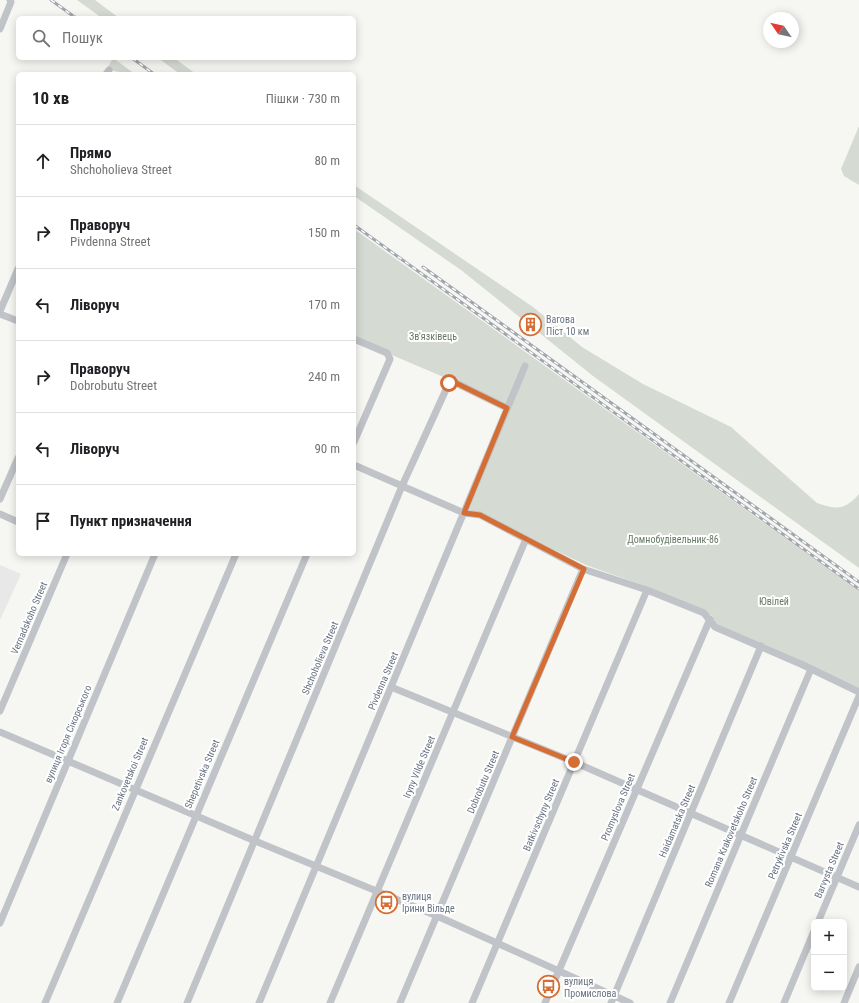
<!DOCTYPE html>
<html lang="uk">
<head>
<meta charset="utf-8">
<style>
  :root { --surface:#fff; --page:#f2f2f2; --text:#202124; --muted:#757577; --line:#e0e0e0 }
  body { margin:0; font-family:"Roboto Condensed",sans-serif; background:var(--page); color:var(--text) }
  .controls { position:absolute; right:12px; bottom:12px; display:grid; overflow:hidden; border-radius:6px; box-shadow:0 2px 10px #0003 }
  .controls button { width:36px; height:36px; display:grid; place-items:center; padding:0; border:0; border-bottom:1px solid var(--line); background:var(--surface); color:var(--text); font:20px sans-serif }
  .compass { position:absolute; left:763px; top:12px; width:36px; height:36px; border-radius:50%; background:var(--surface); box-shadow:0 2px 10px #0003; rotate:304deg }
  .stop { position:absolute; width:12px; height:12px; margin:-9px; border:3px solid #d56e34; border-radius:50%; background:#fff }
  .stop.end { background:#d56e34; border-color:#fff; box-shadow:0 1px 4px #0008 }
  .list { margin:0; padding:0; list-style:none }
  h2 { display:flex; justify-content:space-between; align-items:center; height:52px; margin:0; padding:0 16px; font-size:17px }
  h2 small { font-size:13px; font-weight:400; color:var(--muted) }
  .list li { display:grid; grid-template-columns:26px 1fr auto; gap:12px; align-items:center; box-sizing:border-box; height:72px; padding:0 16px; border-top:1px solid var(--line) }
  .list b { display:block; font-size:15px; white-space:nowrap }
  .list p { margin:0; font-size:13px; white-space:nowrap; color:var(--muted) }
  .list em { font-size:13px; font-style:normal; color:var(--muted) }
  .icon { flex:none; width:22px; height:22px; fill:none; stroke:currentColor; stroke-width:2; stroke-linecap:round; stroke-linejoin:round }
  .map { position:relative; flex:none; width:859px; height:1003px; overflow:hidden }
  .search { position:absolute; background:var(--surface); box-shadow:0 2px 10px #0003; left:16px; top:16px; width:340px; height:44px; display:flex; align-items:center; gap:10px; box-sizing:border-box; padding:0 14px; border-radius:6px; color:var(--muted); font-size:15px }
  .panel { position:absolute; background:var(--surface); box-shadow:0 2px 10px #0003; left:16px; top:72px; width:340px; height:484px; border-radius:6px }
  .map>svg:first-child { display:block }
  .built { fill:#e7e8e7 }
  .green { fill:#d5dbd3 }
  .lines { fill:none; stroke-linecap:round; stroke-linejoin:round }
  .minor { stroke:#c0c3c7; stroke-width:7 }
  .rail-casing { stroke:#a2a6ac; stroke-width:3 }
  .rail { stroke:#fff; stroke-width:1.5; stroke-dasharray:4.5; stroke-linecap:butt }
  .route { stroke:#d56e34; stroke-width:5 }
  .labels { text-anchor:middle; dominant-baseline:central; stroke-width:4; stroke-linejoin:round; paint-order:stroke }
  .poi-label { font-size:10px; fill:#687382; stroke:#fff; text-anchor:start }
  .park-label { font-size:10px; fill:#677a66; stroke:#fff }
  .street-label { font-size:10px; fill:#687382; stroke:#fff }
</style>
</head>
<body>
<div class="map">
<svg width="859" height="1003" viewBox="0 0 859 1003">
  <rect width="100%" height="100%" fill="#f6f6f3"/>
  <path class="built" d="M0 565 21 574 0 620Z"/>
  <path class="green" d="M77 0H95L119 18H102Z
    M113 58 135 74C125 74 117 71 107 69Z
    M158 58H174L196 74H180Z
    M859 126V185L844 176 841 169Z
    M354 185 533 307 582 347 643 384 731 427 817 503C837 510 845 510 859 494V568L593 376 461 270 354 196Z
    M354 229 859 591V691L712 622 713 616 648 587 586 565 468 509 507 408 453 381 354 339Z"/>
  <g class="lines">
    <path class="minor" d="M0 29 11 2 10 0
      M106 74 109 70
      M0 311 18 269
      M0 314 18 321
      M354 339 387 353 390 359 354 442
      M354 465 464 513 480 515 583 569 647 590 704 613 715 627 803 665 859 692
      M0 499 18 458
      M0 514 18 522
      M391 687 574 762 859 887
      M0 711 67 554
      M0 732 255 841 437 916 630 1003
      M818 922 859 825
      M0 923 155 554
      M45 1003 236 554
      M117 1003 307 554
      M187 1003 402 486 449 383 454 382 507 408
      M259 1003 525 366
      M330 1003 526 539
      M400 1003 583 569
      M472 1003 647 590
      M545 1003 710 619
      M611 1003 761 646
      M670 1003 811 669
      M729 1003 859 696
      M784 1003 814 931
      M844 1003 859 967"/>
    <defs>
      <path id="rail" d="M51 0 76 18
        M132 58 154 74
        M354 225 859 589
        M423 267 859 582"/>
    </defs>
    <use href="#rail" class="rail-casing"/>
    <use href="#rail" class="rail"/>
  </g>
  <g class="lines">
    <path class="route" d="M449 383 454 382 507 408 464 513 480 515 584 569 512 737 574 762"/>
  </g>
  <defs>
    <symbol id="building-ring" viewBox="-11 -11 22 22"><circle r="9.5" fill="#fff" stroke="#d56e34" stroke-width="1.5"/><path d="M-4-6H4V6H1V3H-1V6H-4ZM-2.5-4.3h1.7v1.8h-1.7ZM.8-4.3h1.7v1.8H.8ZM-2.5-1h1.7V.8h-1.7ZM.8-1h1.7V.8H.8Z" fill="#d56e34"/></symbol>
    <symbol id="bus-ring" viewBox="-11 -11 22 22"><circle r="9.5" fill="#fff" stroke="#d56e34" stroke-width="1.5"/><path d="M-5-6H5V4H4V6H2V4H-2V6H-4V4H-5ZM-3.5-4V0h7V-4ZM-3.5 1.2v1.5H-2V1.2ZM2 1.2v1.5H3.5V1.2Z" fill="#d56e34"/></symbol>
  </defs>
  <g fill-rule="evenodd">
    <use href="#building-ring" x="518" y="312" width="25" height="25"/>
    <use href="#bus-ring" x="374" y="890" width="25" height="25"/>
    <use href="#bus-ring" x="536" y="974" width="25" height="25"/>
  </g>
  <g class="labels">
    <g class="poi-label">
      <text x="546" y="319">Вагова<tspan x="546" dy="12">Піст 10 км</tspan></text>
      <text x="402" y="896">вулиця<tspan x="402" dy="12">Ірини Вільде</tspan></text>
      <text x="564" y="981">вулиця<tspan x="564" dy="12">Промислова</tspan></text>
    </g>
    <g class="park-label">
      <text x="433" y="336">Зв'язківець</text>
      <text x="673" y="539">Домнобудівельник-86</text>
      <text x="774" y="601">Ювілей</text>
    </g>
    <g class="street-label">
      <text transform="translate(29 618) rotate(-67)">Vernadskoho Street</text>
      <text transform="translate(320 658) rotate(-67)">Shchoholieva Street</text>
      <text transform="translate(383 681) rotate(-67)">Pivdenna Street</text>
      <text transform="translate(68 734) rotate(-67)">вулиця Ігоря Сікорського</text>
      <text transform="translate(419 767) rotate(-67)">Iryny Vilde Street</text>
      <text transform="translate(130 774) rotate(-67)">Zankovetskoi Street</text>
      <text transform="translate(202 774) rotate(-67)">Shepetivska Street</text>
      <text transform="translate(483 782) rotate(-67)">Dobrobutu Street</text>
      <text transform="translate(618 807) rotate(-67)">Promyslova Street</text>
      <text transform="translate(541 815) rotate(-67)">Batkivschyny Street</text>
      <text transform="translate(677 821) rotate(-67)">Haidamatska Street</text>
      <text transform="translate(731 832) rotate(-67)">Romana Krakovetskoho Street</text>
      <text transform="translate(785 846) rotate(-67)">Petrykivska Street</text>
      <text transform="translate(829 870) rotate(-67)">Barvysta Street</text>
    </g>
  </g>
</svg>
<div class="controls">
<button>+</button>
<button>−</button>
</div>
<svg class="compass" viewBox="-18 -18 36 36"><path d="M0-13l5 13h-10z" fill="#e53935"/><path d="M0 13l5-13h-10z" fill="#757577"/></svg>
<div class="stop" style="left:449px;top:383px"></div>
<div class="stop end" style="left:574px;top:762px"></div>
<div class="search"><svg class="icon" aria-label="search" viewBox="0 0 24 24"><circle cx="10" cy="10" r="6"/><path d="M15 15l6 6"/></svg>Пошук</div>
<section class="panel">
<h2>10 хв<small>Пішки · 730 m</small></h2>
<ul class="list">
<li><svg class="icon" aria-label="ahead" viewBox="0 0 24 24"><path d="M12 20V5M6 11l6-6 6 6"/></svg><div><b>Прямо</b><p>Shchoholieva Street</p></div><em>80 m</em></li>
<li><svg class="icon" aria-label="right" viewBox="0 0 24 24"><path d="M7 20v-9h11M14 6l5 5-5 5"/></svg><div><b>Праворуч</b><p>Pivdenna Street</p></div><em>150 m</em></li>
<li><svg class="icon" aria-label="left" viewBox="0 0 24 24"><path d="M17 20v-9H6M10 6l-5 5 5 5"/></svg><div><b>Ліворуч</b></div><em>170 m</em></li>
<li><svg class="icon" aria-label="right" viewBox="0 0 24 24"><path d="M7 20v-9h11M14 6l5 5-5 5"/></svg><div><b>Праворуч</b><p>Dobrobutu Street</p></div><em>240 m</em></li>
<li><svg class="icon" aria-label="left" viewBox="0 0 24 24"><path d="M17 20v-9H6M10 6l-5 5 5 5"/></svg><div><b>Ліворуч</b></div><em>90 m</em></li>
<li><svg class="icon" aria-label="arrive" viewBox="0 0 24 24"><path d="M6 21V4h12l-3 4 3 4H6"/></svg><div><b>Пункт призначення</b></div></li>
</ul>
</section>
</div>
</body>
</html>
